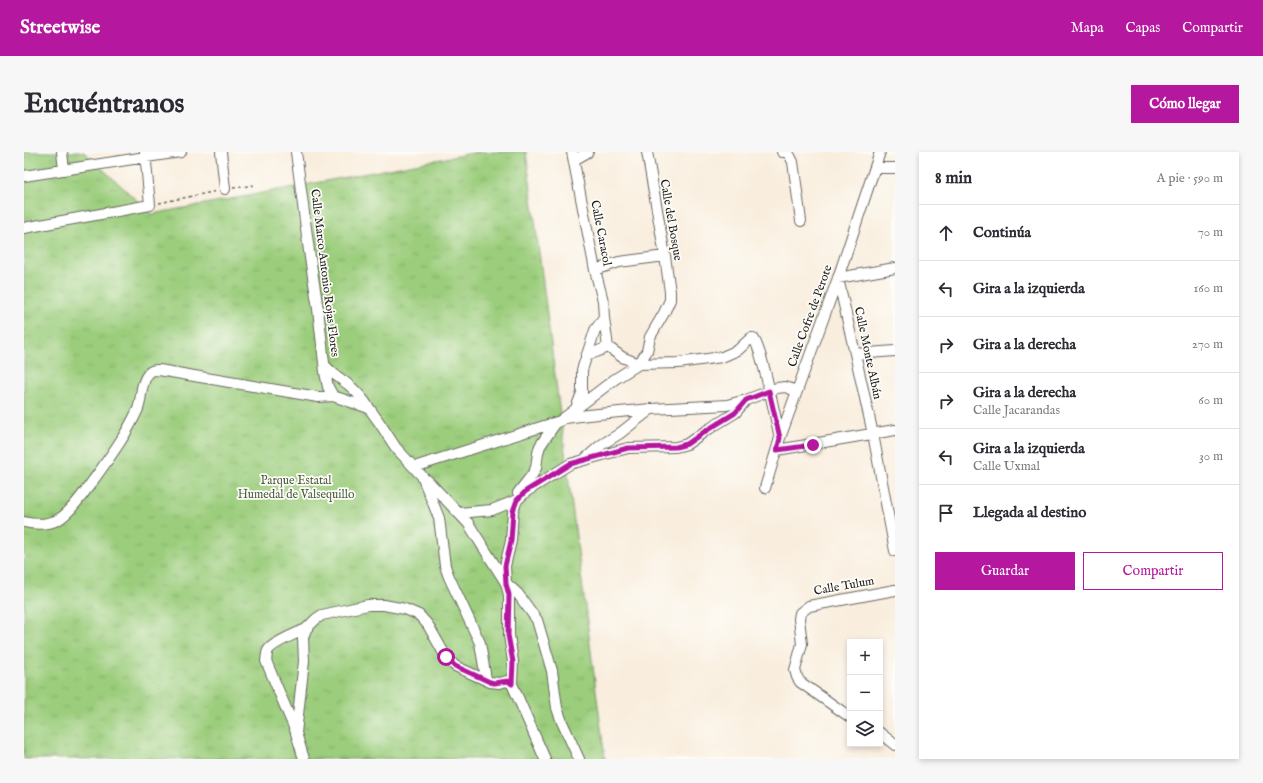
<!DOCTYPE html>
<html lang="es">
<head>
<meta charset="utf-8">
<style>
  :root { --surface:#fff; --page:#f7f7f7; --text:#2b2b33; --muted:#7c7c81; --line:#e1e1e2; --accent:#b5179e }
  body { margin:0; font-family:"IM FELL English",serif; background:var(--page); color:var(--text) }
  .controls { position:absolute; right:12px; bottom:12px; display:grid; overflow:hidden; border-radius:0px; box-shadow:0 2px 6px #0003 }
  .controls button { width:36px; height:36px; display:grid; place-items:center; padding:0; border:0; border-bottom:1px solid var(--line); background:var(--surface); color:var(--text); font:20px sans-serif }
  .stop { position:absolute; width:12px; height:12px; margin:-9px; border:3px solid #b5179e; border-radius:50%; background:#fff }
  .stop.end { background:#b5179e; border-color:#fff; box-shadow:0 1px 4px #0008 }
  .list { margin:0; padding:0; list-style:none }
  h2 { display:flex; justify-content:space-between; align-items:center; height:52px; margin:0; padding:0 16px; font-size:17px }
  h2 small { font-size:13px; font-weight:400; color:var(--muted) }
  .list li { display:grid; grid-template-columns:26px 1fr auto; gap:12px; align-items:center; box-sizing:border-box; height:56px; padding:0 16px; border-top:1px solid var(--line) }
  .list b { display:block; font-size:15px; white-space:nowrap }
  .list p { margin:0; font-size:13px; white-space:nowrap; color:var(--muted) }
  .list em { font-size:13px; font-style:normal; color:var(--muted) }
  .actions { display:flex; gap:8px; padding:12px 16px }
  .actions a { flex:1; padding:9px 0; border:1px solid var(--accent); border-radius:0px; text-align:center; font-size:14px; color:var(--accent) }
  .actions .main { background:var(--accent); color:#fff }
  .icon { flex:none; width:22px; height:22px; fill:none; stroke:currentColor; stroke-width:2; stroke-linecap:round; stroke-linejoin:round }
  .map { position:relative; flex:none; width:871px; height:607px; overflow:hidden; border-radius:0px }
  header { display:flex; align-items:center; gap:24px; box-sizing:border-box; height:56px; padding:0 20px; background:var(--accent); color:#fff }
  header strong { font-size:19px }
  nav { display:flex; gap:22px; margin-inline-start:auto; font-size:14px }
  .intro { display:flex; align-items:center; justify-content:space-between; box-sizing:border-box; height:96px; padding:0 24px }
  h1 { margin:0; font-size:28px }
  .button { padding:10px 18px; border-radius:0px; background:var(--accent); color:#fff; font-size:14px; font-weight:700 }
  main { display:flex; gap:24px; padding:0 24px }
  aside { flex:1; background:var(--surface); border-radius:0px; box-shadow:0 2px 6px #0003 }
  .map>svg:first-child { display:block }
  .grass { fill:url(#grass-tufts); stroke:#5c744c }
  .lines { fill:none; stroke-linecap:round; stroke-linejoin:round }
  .minor-casing { stroke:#696660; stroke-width:12 }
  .path { stroke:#696660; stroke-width:1.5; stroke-dasharray:3 3; stroke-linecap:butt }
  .minor { stroke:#fff; stroke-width:10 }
  .route { stroke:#b5179e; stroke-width:5 }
  .labels { text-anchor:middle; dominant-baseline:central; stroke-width:3.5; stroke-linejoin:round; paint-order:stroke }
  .street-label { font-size:12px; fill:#1c1c1c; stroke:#fdfcf7 }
  .park-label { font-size:12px; fill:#485a3e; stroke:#fdfcf7 }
</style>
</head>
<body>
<header>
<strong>Streetwise</strong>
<nav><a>Mapa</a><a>Capas</a><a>Compartir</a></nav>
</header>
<div class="intro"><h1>Encuéntranos</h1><a class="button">Cómo llegar</a></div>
<main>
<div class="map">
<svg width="871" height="607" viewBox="0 0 871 607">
  <defs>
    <pattern id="grass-tufts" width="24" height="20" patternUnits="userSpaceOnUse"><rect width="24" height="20" fill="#9bcd7c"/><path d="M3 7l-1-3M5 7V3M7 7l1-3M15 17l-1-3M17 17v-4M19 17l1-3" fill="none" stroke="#85af6b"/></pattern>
  </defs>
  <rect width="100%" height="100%" fill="#fdfcf7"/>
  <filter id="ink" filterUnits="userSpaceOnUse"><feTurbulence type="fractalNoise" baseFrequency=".025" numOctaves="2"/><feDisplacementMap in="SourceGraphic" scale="8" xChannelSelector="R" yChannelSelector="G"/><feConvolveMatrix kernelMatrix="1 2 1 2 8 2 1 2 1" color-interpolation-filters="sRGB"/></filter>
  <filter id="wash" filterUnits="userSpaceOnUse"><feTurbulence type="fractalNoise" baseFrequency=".012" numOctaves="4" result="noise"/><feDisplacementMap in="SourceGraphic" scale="16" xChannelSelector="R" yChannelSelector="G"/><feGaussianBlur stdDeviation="0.9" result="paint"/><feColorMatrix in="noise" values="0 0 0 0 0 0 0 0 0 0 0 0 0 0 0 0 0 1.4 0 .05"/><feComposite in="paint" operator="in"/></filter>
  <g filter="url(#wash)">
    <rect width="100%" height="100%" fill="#f9eede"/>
    <path class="grass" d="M0 0H60L128 62 454 0H502L581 607H0Z"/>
  </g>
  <g filter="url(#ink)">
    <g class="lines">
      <defs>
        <path id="minor" d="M38 0 40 18
          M197 0 201 37
          M272 0 285 99 294 157 301 220 304 235 309 244
          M548 0 571 118 579 149 580 166 584 195 598 205 615 212 654 211 698 205 714 198 727 186H729C738 195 752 270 756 286
          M758 0H763L766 4 769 10 777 69
          M550 8 564 0
          M851 16H871
          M0 24 122 5 157 0
          M0 76 126 53 121 0
          M871 116 814 126 849 282 871 399
          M571 118 595 110 641 104
          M831 202 871 199
          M562 204 584 195
          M300 212C307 222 317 226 326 234 334 241 340 248 345 256
          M552 256 558 241V218L571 178 580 166
          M541 266 564 263 627 257 703 253 722 248 753 236 761 235 773 239
          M753 298 871 278
          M561 307 577 293 595 282 627 257
          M390 315 536 269 591 227 615 212 623 199 626 185 640 161 646 148V140L641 104 623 0
          M403 328 444 371 482 431 494 442 513 468 528 519 533 556 538 570 555 607
          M741 336 756 286 814 126 856 0
          M494 341 508 323 512 316 514 301 516 294 531 272
          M435 361 468 358 493 348
          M0 370C12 373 28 373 38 365 50 356 59 342 68 330 85 306 102 284 114 257 118 246 116 232 124 222 127 218 130 218 135 218L294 245 309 244 345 256 355 270 372 296 398 324 415 366 421 414 425 425 456 491 462 527
          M488 532 489 510 485 483V443L482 431 481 414 487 389 489 359 493 348 503 339 546 312 604 296 652 295 663 292 680 280 711 261 722 248
          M826 565 776 530 773 525 771 518 778 492 775 467 776 461 785 454 871 438
          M272 580 242 509C243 505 242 500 245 497 251 490 273 481 282 477
          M856 581 871 593
          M280 607 272 581 280 509 279 486 282 477 292 467 298 463 344 453H360L381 457 395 463 404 473 422 505 431 514 466 530 475 531 483 529 488 532 521 607"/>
      </defs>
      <use href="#minor" class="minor-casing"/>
      <path class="path" d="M209 36 231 33
        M135 51 193 39"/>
      <use href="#minor" class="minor"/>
    </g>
  </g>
  <g class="lines" filter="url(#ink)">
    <path class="route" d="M422 505 431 514 466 530 470 531 484 529 488 532 489 510 484 483 485 443 482 432 481 414 487 389 489 359 493 348 502 339 546 312 604 296 652 295 663 292 680 280 711 261 722 248 745 239 756 286 753 298 789 293"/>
  </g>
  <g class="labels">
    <g class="street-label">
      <text transform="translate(647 68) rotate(80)">Calle del Bosque</text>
      <text transform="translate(577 81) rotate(79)">Calle Caracol</text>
      <text transform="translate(301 121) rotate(83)">Calle Marco Antonio Rojas Flores</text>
      <text transform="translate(786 164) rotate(-70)">Calle Cofre de Perote</text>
      <text transform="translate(844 201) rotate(78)">Calle Monte Albán</text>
      <text transform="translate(820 434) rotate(-10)">Calle Tulum</text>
    </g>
    <g class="park-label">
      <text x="272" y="328">Parque Estatal<tspan x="272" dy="14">Humedal de Valsequillo</tspan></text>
    </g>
  </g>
</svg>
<div class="controls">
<button>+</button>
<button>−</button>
<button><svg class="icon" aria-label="layers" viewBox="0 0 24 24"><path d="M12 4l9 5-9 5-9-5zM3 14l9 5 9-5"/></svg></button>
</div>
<div class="stop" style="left:422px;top:505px"></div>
<div class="stop end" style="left:789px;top:293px"></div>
</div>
<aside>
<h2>8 min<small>A pie · 590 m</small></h2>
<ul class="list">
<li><svg class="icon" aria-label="ahead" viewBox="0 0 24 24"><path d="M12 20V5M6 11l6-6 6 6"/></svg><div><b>Continúa</b></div><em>70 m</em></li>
<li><svg class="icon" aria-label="left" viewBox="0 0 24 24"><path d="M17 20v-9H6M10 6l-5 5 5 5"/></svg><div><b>Gira a la izquierda</b></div><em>160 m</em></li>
<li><svg class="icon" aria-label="right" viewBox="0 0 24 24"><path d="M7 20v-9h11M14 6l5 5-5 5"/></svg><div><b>Gira a la derecha</b></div><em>270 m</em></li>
<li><svg class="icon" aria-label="right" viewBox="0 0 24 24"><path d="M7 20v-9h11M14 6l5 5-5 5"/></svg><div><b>Gira a la derecha</b><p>Calle Jacarandas</p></div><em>60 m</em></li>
<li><svg class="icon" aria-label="left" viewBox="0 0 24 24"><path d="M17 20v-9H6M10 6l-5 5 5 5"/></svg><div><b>Gira a la izquierda</b><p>Calle Uxmal</p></div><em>30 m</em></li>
<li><svg class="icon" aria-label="arrive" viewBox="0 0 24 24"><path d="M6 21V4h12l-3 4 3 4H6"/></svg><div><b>Llegada al destino</b></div></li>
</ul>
<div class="actions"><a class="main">Guardar</a><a>Compartir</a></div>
</aside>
</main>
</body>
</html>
